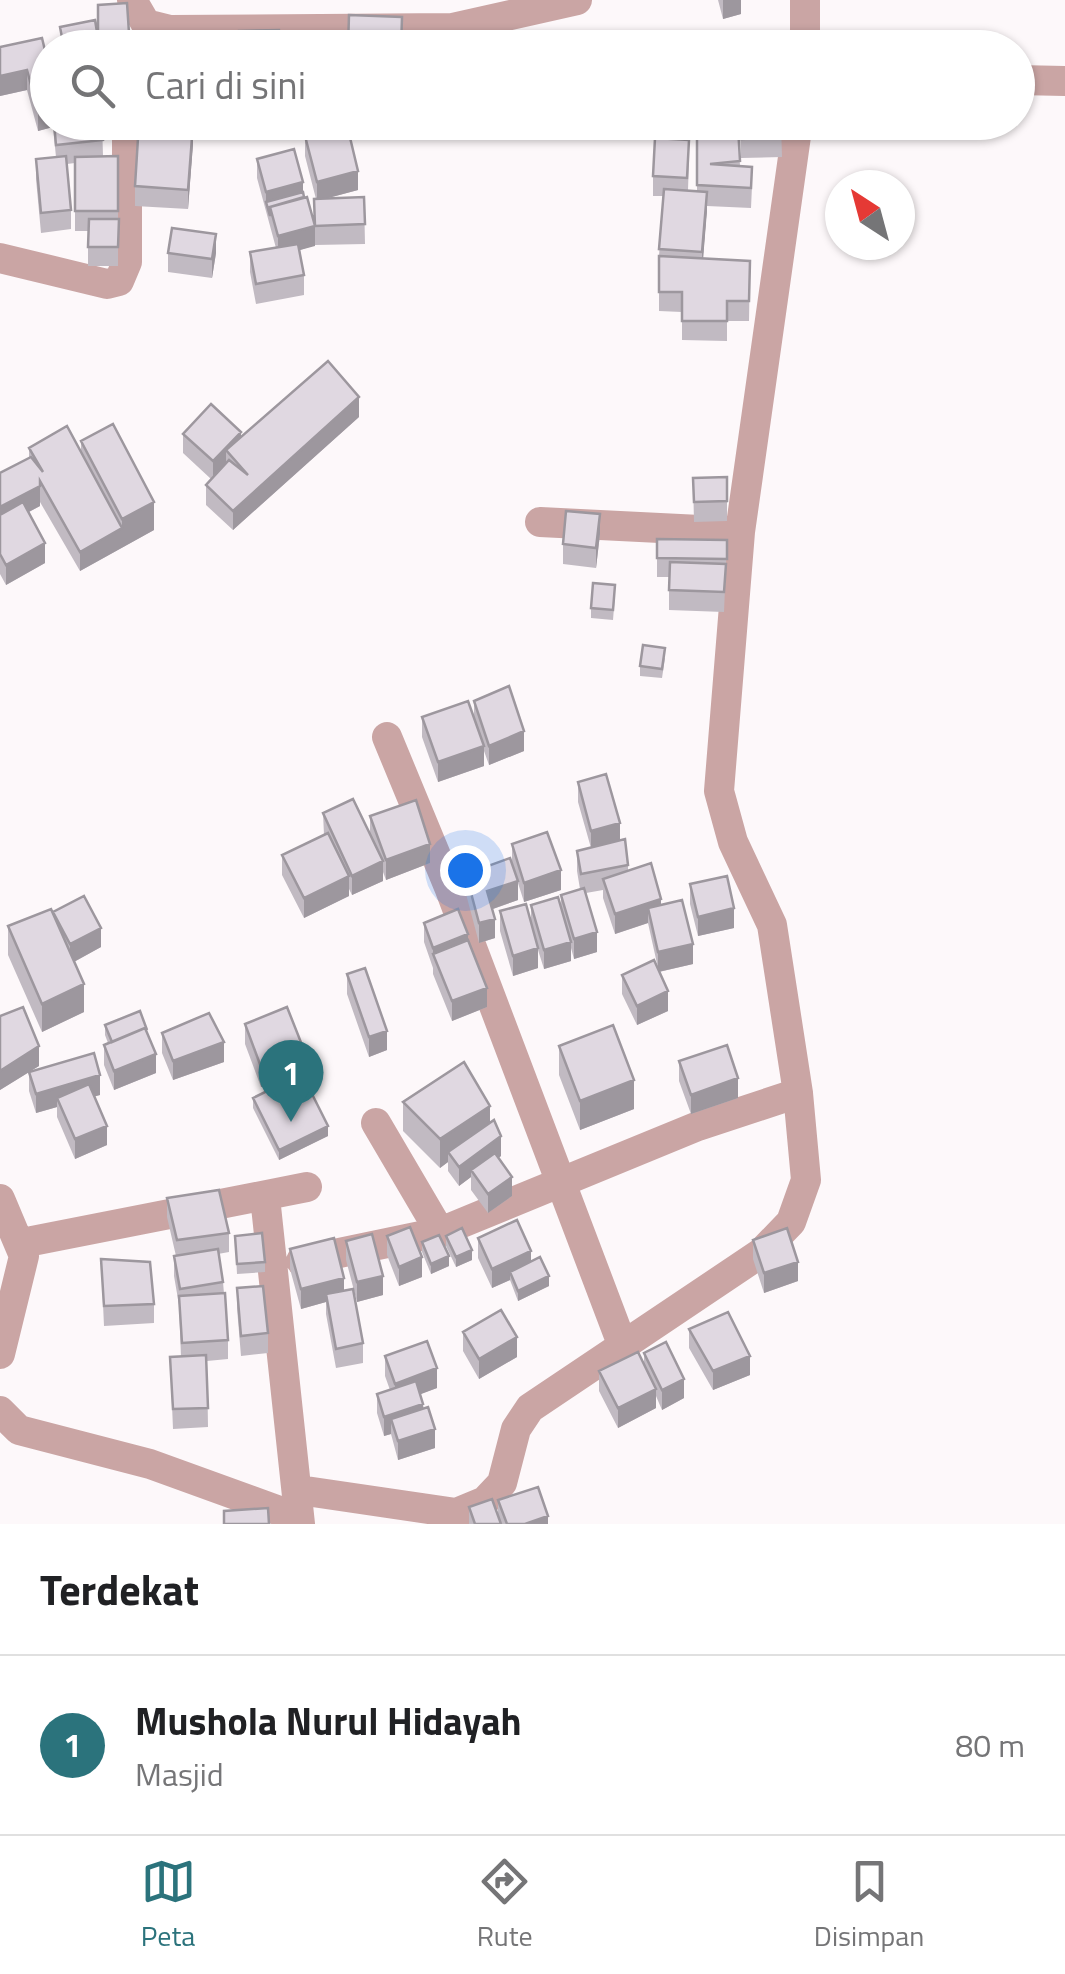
<!DOCTYPE html>
<html lang="id">
<head>
<meta charset="utf-8">
<style>
  :root { --surface:#fff; --page:#f6f6f6; --text:#202124; --muted:#757577; --line:#e0e0e0; --accent:#2b737c }
  body { margin:0; font-family:"Titillium Web",sans-serif; background:var(--page); color:var(--text) }
  .compass { position:absolute; left:825px; top:170px; width:90px; height:90px; border-radius:50%; background:var(--surface); box-shadow:0 2px 8px #0004; rotate:324deg }
  .you { position:absolute; left:465px; top:870px; width:35px; height:35px; margin:-25px; border:8px solid #fff; border-radius:50%; background:#1a73e8; box-shadow:0 0 0 15px #1a73e833 }
  .badge { display:grid; place-items:center; width:65px; height:65px; border-radius:50%; background:var(--accent); color:#fff; font-size:32px; font-weight:700 }
  .pin { position:absolute; translate:-50% -82px; filter:drop-shadow(0 2px 5px #0008) }
  .pin::after { content:''; position:absolute; top:52px; width:35px; height:30px; background:inherit; clip-path:polygon(0 0,100% 0,50% 100%) }
  .list { margin:0; padding:0; list-style:none }
  h2 { display:flex; justify-content:space-between; align-items:center; height:130px; margin:0; padding:0 40px; font-size:42px }
  h2 small { font-size:32px; font-weight:400; color:var(--muted) }
  .list li { display:grid; grid-template-columns:65px 1fr auto; gap:30px; align-items:center; box-sizing:border-box; height:180px; padding:0 40px; border-top:2px solid var(--line) }
  .list b { display:block; font-size:38px; white-space:nowrap }
  .list p { margin:0; font-size:32px; white-space:nowrap; color:var(--muted) }
  .list em { font-size:32px; font-style:normal; color:var(--muted) }
  .icon { flex:none; width:55px; height:55px; fill:none; stroke:currentColor; stroke-width:2; stroke-linecap:round; stroke-linejoin:round }
  .map { position:relative; flex:none; width:1065px; height:1524px; overflow:hidden }
  .search { position:absolute; background:var(--surface); box-shadow:0 2px 8px #0004; left:30px; right:30px; top:30px; height:110px; display:flex; align-items:center; gap:25px; box-sizing:border-box; padding:0 35px; border-radius:55px; color:var(--muted); font-size:38px }
  .sheet { height:310px; background:var(--surface) }
  nav { display:flex; justify-content:space-around; align-items:center; box-sizing:border-box; height:140px; border-top:2px solid var(--line); background:var(--surface); font-size:28px; color:var(--muted) }
  nav a { display:grid; justify-items:center; gap:5px }
  nav .on { color:var(--accent) }
  .map>svg:first-child { display:block }
  .lines { fill:none; stroke-linecap:round; stroke-linejoin:round }
  .minor { stroke:#caa5a4; stroke-width:30 }
  .wall { fill:#c1bac2 }
  .shaded-wall { fill:#9d979e }
  .building { fill:#e0d8e1; stroke:#9d979e; stroke-width:2.5 }
</style>
</head>
<body>
<div class="map">
<svg width="1065" height="1524" viewBox="0 0 1065 1524">
  <rect width="100%" height="100%" fill="#fdf8fa"/>
  <g class="lines">
    <path class="minor" d="M132 0 146 24 170 30 453 28 577 0
      M805 48V0
      M1018 80 1065 81
      M0 258 107 284 119 281 127 262V122
      M540 522 740 532
      M387 737 449 887 622 1344
      M376 1123 440 1232 698 1126 798 1093
      M265 1197 300 1524
      M0 1199 24 1256 0 1354
      M22 1243 307 1187
      M301 1261 440 1232
      M0 1411 19 1430 150 1464 299 1518
      M299 1490 456 1513 485 1501 502 1483 516 1429 530 1408 761 1253 791 1222 806 1180 798 1093 772 925 733 842 719 791 740 532 798 122"/>
  </g>
  <path class="wall" d="M718 0H741V14L723 19Z
    M42 38 48 122H102L103 156H118V266H88V231H75V163L67 164 71 210V229L41 233 36 179V159L56 157 53 127 38 131 27 90 0 96V47Z
    M740 122H781L782 157 741 158Z
    M738 127 740 166 752 186 751 208 707 206 703 259 750 261 749 321H727V341L682 340V312L659 311V256L663 196H653V176L689 159 688 190 697 191V130Z
    M305 136 358 190 328 198 364 197 365 244 315 245 300 250 304 275V295L256 304 250 272V252L276 248 257 178V159L303 192 314 223 316 199 305 156Z
    M193 144 188 209 135 206V186Z
    M168 253H216L212 278 168 272Z
    M359 417 233 530 206 505V485L211 479 183 453V434L241 437Z
    M81 441 154 530 80 571 40 502V506L29 512 45 563 6 585 0 574V473L29 458V448L81 452Z
    M727 477V521L694 522 693 478Z
    M600 534 596 568 563 564V544Z
    M657 539 727 540 724 612 669 610V577H657Z
    M615 595 613 620 591 618V608Z
    M665 658 662 678 640 676V666Z
    M474 701 524 751 489 765 484 751V766L438 782 422 737V717L474 716Z
    M578 782 620 840 628 865V871L661 905 693 964 659 972 668 1011 637 1025 622 994V975L658 968 648 923 615 934 603 898V890L586 893 597 952 574 959 571 948V961L544 969 538 950V968L513 976 500 931V911L531 923V905L561 909V895L580 889 577 871V851L591 848 578 802Z
    M323 813 370 835V816L430 863 386 880 383 872V881L352 895 349 889V896L304 918 282 875V855L324 835Z
    M512 844 561 890 524 902 518 883V900L493 909 495 938 479 943 466 894V874L512 863Z
    M690 884 734 928 698 936 690 904Z
    M53 912 101 947 74 962 84 1012 42 1032 8 955V926Z
    M424 923 468 940 487 1007 452 1021 433 974V968L424 942Z
    M347 974 387 1050 369 1057 347 994Z
    M0 1016 39 1066 30 1071 100 1095 94 1096 107 1145 75 1159 57 1117V1107L36 1113 29 1091V1072L0 1090Z
    M245 1024 304 1070 261 1087 245 1044Z
    M105 1025 147 1033 156 1073 114 1090 104 1065V1045L108 1043 105 1035Z
    M162 1033 224 1062 173 1080 162 1053Z
    M559 1046 634 1109 580 1130 559 1075Z
    M679 1061 738 1098 691 1114 679 1081Z
    M253 1098 328 1136 279 1160 253 1108Z
    M403 1102 490 1123 501 1156 498 1158 512 1196 488 1213 471 1190V1177L459 1186 448 1171V1162L440 1168 403 1131Z
    M167 1198 229 1233V1252L218 1254 223 1282 228 1340V1359L207 1361 208 1427 173 1429 170 1357H181L179 1305 174 1276V1256H176L167 1217Z
    M235 1236 265 1262V1272L237 1274Z
    M387 1236 422 1277 399 1286 387 1255Z
    M446 1236 472 1260 456 1267 446 1246Z
    M478 1238 531 1262 549 1286 518 1301 510 1280 492 1288 478 1258Z
    M753 1240 798 1281 764 1293 753 1259Z
    M346 1241 383 1295 357 1302 346 1260Z
    M422 1242 449 1266 431 1274 422 1252Z
    M290 1249 344 1290 363 1343V1363L336 1368 326 1314V1302L301 1309 290 1269Z
    M101 1259 154 1304V1323L104 1326Z
    M237 1288 268 1333V1353L241 1356 237 1308Z
    M689 1329 750 1375 713 1390 689 1348Z
    M463 1332 517 1357 479 1379 463 1351Z
    M644 1353 684 1398 662 1410 656 1396V1408L618 1428 599 1391V1371L644 1365Z
    M385 1356 437 1388 420 1394 435 1448 398 1460 391 1434 384 1436 377 1413V1394L390 1390 385 1376Z
    M498 1500 548 1524H469V1507L498 1518Z"/>
  <path class="shaded-wall" d="M723 0H741V14L723 19Z
    M27 70V90L0 96V76Z
    M48 109V122H53V127L38 131V111Z
    M193 124V144L188 209V190Z
    M358 171V190L317 201V182Z
    M303 182V202H266V192Z
    M707 192V211L702 272V252Z
    M315 226V246L278 256V236Z
    M216 234V253L212 278V259Z
    M359 397V417L233 530V511Z
    M241 432V452L226 450V467L213 481V461Z
    M40 486V506L0 527V507Z
    M154 502V530L80 571V552L122 528V519Z
    M600 514V534L596 568V548Z
    M45 543V563L6 585V565Z
    M524 731V751L489 765V746Z
    M484 746V766L438 782V762Z
    M620 823V843L591 851V831Z
    M430 844V863L386 880V860Z
    M383 861V881L352 895V876Z
    M561 870V890L524 902V883Z
    M349 876V896L304 918V898Z
    M518 881V900L487 911V891Z
    M661 899V918L648 908V923L615 934V914Z
    M734 908V928L698 936V917Z
    M495 919V938L479 943V923Z
    M101 928V947L70 964V944Z
    M597 932V952L574 959V939Z
    M468 934V954H433V948Z
    M571 942V961L544 969V950Z
    M693 944V964L658 972V952Z
    M538 948V968L513 976V956Z
    M84 984V1012L42 1032V1004Z
    M487 988V1007L452 1021V1001Z
    M668 991V1011L637 1025V1006Z
    M387 1031V1050L369 1057V1037Z
    M224 1042V1062L173 1080V1061Z
    M39 1046V1066L0 1090V1071Z
    M304 1050V1070L261 1087V1067Z
    M156 1054V1073L114 1090V1071Z
    M100 1075V1095L61 1106 57 1098V1107L36 1113V1094Z
    M738 1078V1098L691 1114V1095Z
    M634 1080V1109L580 1130V1101Z
    M490 1106V1135L448 1152V1162L440 1168V1139Z
    M107 1126V1145L75 1159V1139Z
    M328 1126V1136L279 1160V1150Z
    M501 1136V1156L475 1175 471 1170V1177L459 1186V1167Z
    M512 1177V1196L488 1213V1194Z
    M472 1250V1260L456 1267V1257Z
    M531 1251V1270L510 1272V1280L492 1288V1269Z
    M449 1256V1266L431 1274V1264Z
    M422 1257V1277L399 1286V1267Z
    M798 1262V1281L764 1293V1273Z
    M383 1276V1295L357 1302V1282Z
    M549 1276V1286L518 1301V1291Z
    M344 1278V1297L326 1294V1302L301 1309V1289Z
    M517 1337V1357L479 1379V1359Z
    M750 1356V1375L713 1390V1371Z
    M437 1368V1388L395 1404V1384Z
    M684 1379V1398L662 1410V1390Z
    M656 1389V1408L618 1428V1408Z
    M423 1404V1424L391 1419V1434L384 1436V1417Z
    M435 1429V1448L398 1460V1441Z
    M548 1516V1524H525Z"/>
  <path class="building" d="M127 3 130 48H64L60 27 95 20 98 38V5Z
    M349 15 402 17 401 48H348Z
    M279 30 280 48H239V31Z
    M42 38 48 63V109L38 111 27 70 0 76V47Z
    M234 40V48H199V41Z
    M145 42 172 43V48H145Z
    M54 122H102L103 140 56 145Z
    M139 122 193 124 188 190 135 186Z
    M740 122H781L782 137 741 139Z
    M347 125 358 171 317 182 305 136Z
    M738 127 740 161 710 164 752 167 751 188 697 185V130Z
    M655 138 689 140 687 178 653 176Z
    M294 149 303 182 266 192 257 159Z
    M66 156 71 210 41 213 36 159Z
    M118 156V211H75V157Z
    M664 189 707 192 702 252 659 249Z
    M303 192 304 197 270 207V216L266 202Z
    M307 197 315 226 278 236 270 207Z
    M364 197 365 224 315 226 314 199Z
    M89 219H119L118 247H88Z
    M172 228 216 234 212 259 168 253Z
    M298 244 304 275 256 284 250 252Z
    M659 256 750 261 749 301H727V321H682V292H659Z
    M328 361 359 397 233 511 206 485 229 460 248 475 226 450Z
    M211 404 241 432 213 461 183 434Z
    M113 424 154 502 122 519 81 441Z
    M67 426 122 528 80 552 40 481V486L0 507V473L31 457 43 472 29 448Z
    M727 477V501L694 502 693 478Z
    M23 502 45 543 6 565 0 554V515Z
    M566 511 600 514 596 548 563 544Z
    M657 539 727 540V559L657 558Z
    M670 562 726 564 724 592 669 590Z
    M593 583 615 585 613 610 591 608Z
    M643 645 665 648 662 669 640 666Z
    M509 686 524 731 489 746 474 701Z
    M468 701 484 746 438 762 422 717Z
    M606 774 620 823 591 831 578 782Z
    M353 799 383 861 352 876 323 813Z
    M416 800 430 844 386 860 370 816Z
    M547 832 561 870 524 883 512 844Z
    M328 833 349 876 304 898 282 855Z
    M625 839 628 865 581 874 577 851Z
    M510 858 518 881 487 891 495 919 479 923 466 874Z
    M651 863 661 899 615 914 603 879Z
    M727 876 734 908 698 917 690 884Z
    M584 888 597 932 574 939 561 895Z
    M84 896 101 928 70 944 53 912Z
    M558 897 571 942 544 950 531 905Z
    M682 900 693 944 658 952 648 908Z
    M526 904 538 948 513 956 500 911Z
    M51 909 84 984 42 1004 8 926Z
    M458 909 468 934 433 948 424 923Z
    M468 940 487 988 452 1001 433 954Z
    M654 960 668 991 637 1006 622 975Z
    M365 968 387 1031 369 1037 347 974Z
    M23 1007 39 1046 0 1071V1016Z
    M287 1007 304 1050 261 1067 245 1024Z
    M140 1011 147 1030 145 1028 112 1042 105 1025Z
    M209 1013 224 1042 173 1061 162 1033Z
    M613 1025 634 1080 580 1101 559 1046Z
    M145 1028 156 1054 114 1071 104 1045Z
    M727 1045 738 1078 691 1095 679 1061Z
    M94 1053 100 1075 36 1094 29 1072Z
    M464 1062 490 1106 440 1139 403 1102Z
    M302 1074 328 1126 279 1150 253 1098Z
    M89 1084 107 1126 75 1139 57 1098Z
    M494 1120 501 1136 459 1167 448 1152Z
    M495 1153 512 1177 488 1194 471 1170Z
    M219 1190 229 1233 177 1240 167 1198Z
    M517 1220 531 1251 492 1269 478 1238Z
    M410 1227 422 1257 399 1267 387 1236Z
    M462 1228 472 1250 456 1257 446 1236Z
    M787 1228 798 1262 764 1273 753 1240Z
    M262 1233 265 1262 237 1264 235 1236Z
    M372 1234 383 1276 357 1282 346 1241Z
    M439 1235 449 1256 431 1264 422 1242Z
    M334 1238 344 1278 301 1289 290 1249Z
    M218 1249 223 1282 180 1289 174 1256Z
    M540 1257 549 1276 518 1291 510 1272Z
    M101 1259 150 1262 154 1304 104 1306Z
    M263 1286 268 1333 241 1336 237 1288Z
    M353 1289 363 1343 336 1349 326 1294Z
    M225 1293 228 1340 182 1343 179 1296Z
    M501 1310 517 1337 479 1359 463 1332Z
    M728 1312 750 1356 713 1371 689 1329Z
    M427 1341 437 1368 395 1384 385 1356Z
    M666 1342 684 1379 662 1390 644 1353Z
    M638 1352 656 1389 618 1408 599 1371Z
    M206 1355 208 1408 173 1409 170 1357Z
    M416 1381 423 1404 384 1417 377 1394Z
    M428 1407 435 1429 398 1441 391 1419Z
    M538 1487 548 1516 525 1524H507L498 1500Z
    M492 1499 501 1524H475L469 1507Z
    M268 1508 269 1524H224V1511Z"/>
</svg>
<svg class="compass" viewBox="-18 -18 36 36"><path d="M0-13l5 13h-10z" fill="#e53935"/><path d="M0 13l5-13h-10z" fill="#757577"/></svg>
<div class="you"></div>
<div class="pin badge" style="left:291px;top:1122px">1</div>
<div class="search"><svg class="icon" aria-label="search" viewBox="0 0 24 24"><circle cx="10" cy="10" r="6"/><path d="M15 15l6 6"/></svg>Cari di sini</div>
</div>
<section class="sheet">
<h2>Terdekat<small></small></h2>
<ul class="list">
<li><span class="badge">1</span><div><b>Mushola Nurul Hidayah</b><p>Masjid</p></div><em>80 m</em></li>
</ul>
</section>
<nav>
<a class="on"><svg class="icon" aria-label="map" viewBox="0 0 24 24"><path d="M3 6l6-2 6 2 6-2v14l-6 2-6-2-6 2zM9 4v14M15 6v14"/></svg>Peta</a>
<a><svg class="icon" aria-label="directions" viewBox="0 0 24 24"><path d="M12 3l9 9-9 9-9-9zM9 14v-3h6M13 9l2 2-2 2"/></svg>Rute</a>
<a><svg class="icon" aria-label="saved" viewBox="0 0 24 24"><path d="M7 4h10v16l-5-4-5 4z"/></svg>Disimpan</a>
</nav>
</body>
</html>
